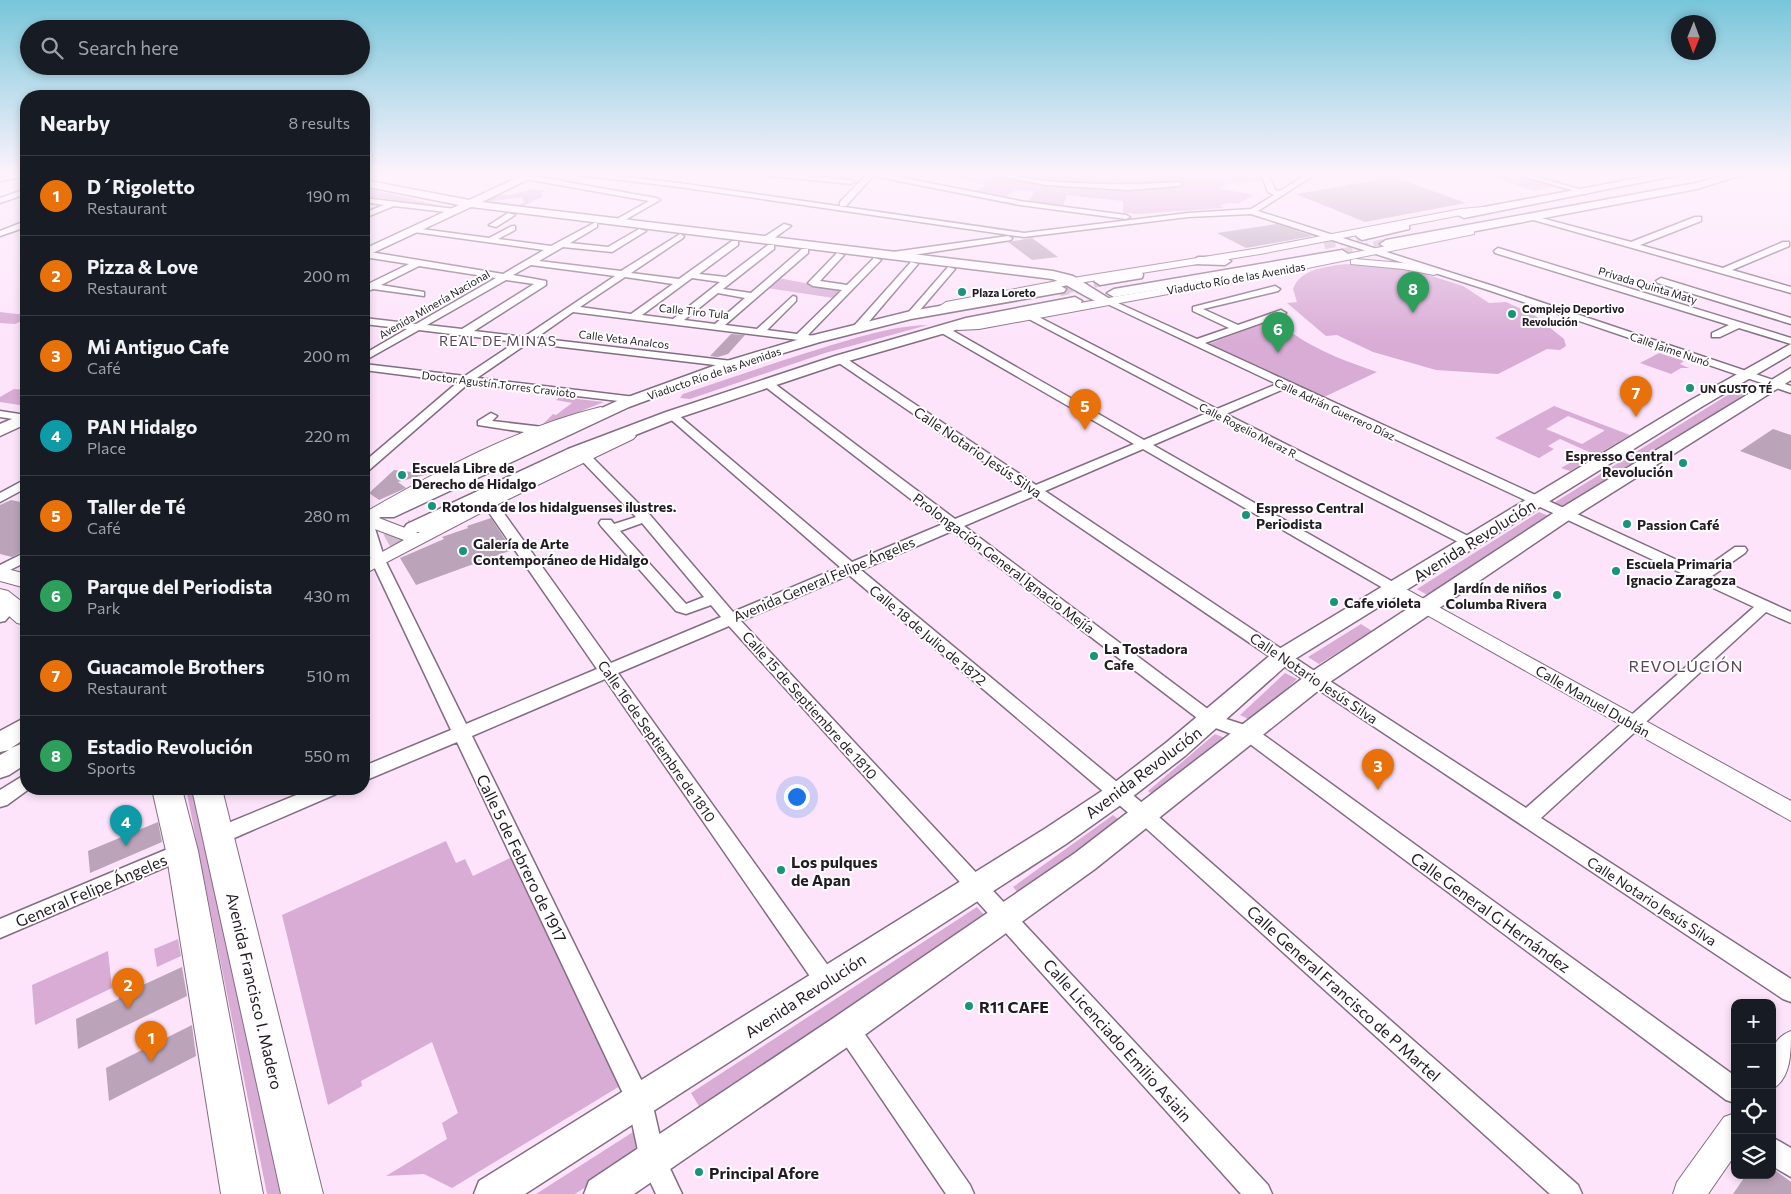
<!DOCTYPE html>
<html lang="en">
<head>
<meta charset="utf-8">
<style>
  :root { --surface:#171b24; --page:#20242c; --text:#f1f3f6; --muted:#9ea1a6; --line:#363941; --accent:#17947b }
  body { margin:0; font-family:Commissioner,sans-serif; background:var(--page); color:var(--text) }
  .controls { position:absolute; right:15px; bottom:15px; display:grid; overflow:hidden; border-radius:10px; box-shadow:0 2px 8px #0003 }
  .controls button { width:45px; height:45px; display:grid; place-items:center; padding:0; border:0; border-bottom:1px solid var(--line); background:var(--surface); color:var(--text); font:25px sans-serif }
  .compass { position:absolute; left:1671px; top:15px; width:45px; height:45px; border-radius:50%; background:var(--surface); box-shadow:0 2px 8px #0003; rotate:181deg }
  .you { position:absolute; left:796px; top:796px; width:18px; height:18px; margin:-12px; border:4px solid #fff; border-radius:50%; background:#1a73e8; box-shadow:0 0 0 8px #1a73e833 }
  .badge { display:grid; place-items:center; width:32px; height:32px; border-radius:50%; background:var(--accent); color:#fff; font-size:16px; font-weight:700 }
  .pin { position:absolute; translate:-50% -41px; filter:drop-shadow(0 1px 2px #0008) }
  .pin::after { content:''; position:absolute; top:26px; width:18px; height:15px; background:inherit; clip-path:polygon(0 0,100% 0,50% 100%) }
  .list { margin:0; padding:0; list-style:none }
  h2 { display:flex; justify-content:space-between; align-items:center; height:65px; margin:0; padding:0 20px; font-size:21px }
  h2 small { font-size:16px; font-weight:400; color:var(--muted) }
  .list li { display:grid; grid-template-columns:32px 1fr auto; gap:15px; align-items:center; box-sizing:border-box; height:80px; padding:0 20px; border-top:1px solid var(--line) }
  .list b { display:block; font-size:19px; white-space:nowrap }
  .list p { margin:0; font-size:16px; white-space:nowrap; color:var(--muted) }
  .list em { font-size:16px; font-style:normal; color:var(--muted) }
  .icon { flex:none; width:28px; height:28px; fill:none; stroke:currentColor; stroke-width:2; stroke-linecap:round; stroke-linejoin:round }
  .map { position:relative; flex:none; width:1791px; height:1194px; overflow:hidden }
  .search { position:absolute; background:var(--surface); box-shadow:0 2px 8px #0003; left:20px; top:20px; width:350px; height:55px; display:flex; align-items:center; gap:12px; box-sizing:border-box; padding:0 18px; border-radius:28px; color:var(--muted); font-size:19px }
  .panel { position:absolute; background:var(--surface); box-shadow:0 2px 8px #0003; left:20px; top:90px; width:350px; height:705px; border-radius:20px }
  .map>svg:first-child { display:block }
  .green { fill:#d9acd6; fill-rule:evenodd }
  .building { fill:#bba4ba }
  .lines { fill:none; stroke-linecap:round; stroke-linejoin:round }
  .secondary-tunnel-far2 { stroke:#d1bcd0; stroke-width:11; stroke-dasharray:11 5.5; stroke-linecap:butt }
  .secondary-tunnel-far1 { stroke:#d1bcd0; stroke-width:15; stroke-dasharray:15 8; stroke-linecap:butt }
  .secondary-tunnel { stroke:#d1bcd0; stroke-width:19; stroke-dasharray:19 9; stroke-linecap:butt }
  .minor-casing { stroke:#836d81; stroke-width:3 }
  .tertiary-casing { stroke:#836d81; stroke-width:2 }
  .secondary-casing { stroke:#836d81; stroke-width:3 }
  .primary-casing { stroke:#836d81; stroke-width:2 }
  .minor { fill:#fff; fill-rule:evenodd }
  .tertiary { fill:#fff; fill-rule:evenodd }
  .secondary { fill:#fff; fill-rule:evenodd }
  .primary { fill:#fff; fill-rule:evenodd }
  .poi-dot { fill:#17947b; stroke:#fff; stroke-width:2 }
  .labels { text-anchor:middle; dominant-baseline:central; stroke-width:4; stroke-linejoin:round; paint-order:stroke }
  .far-street-label { font-size:11px; fill:#231b23; stroke:#fff }
  .far-poi-label { font-size:11px; font-weight:bold; fill:#231b23; stroke:#fff; text-anchor:start }
  .far-quarter-label { font-size:14px; letter-spacing:1px; fill:#5a4658; stroke:#fff }
  .street-label { font-size:14px; fill:#231b23; stroke:#fff }
  .poi-label { font-size:14px; font-weight:bold; fill:#231b23; stroke:#fff; text-anchor:start }
  .near-street-label { font-size:16px; fill:#231b23; stroke:#fff }
  .quarter-label { font-size:16px; letter-spacing:1px; fill:#5a4658; stroke:#fff }
  .near-poi-label { font-size:16px; font-weight:bold; fill:#231b23; stroke:#fff; text-anchor:start }
</style>
</head>
<body>
<div class="map">
<svg width="1791" height="1194" viewBox="0 0 1791 1194">
  <rect width="100%" height="100%" fill="#fde4fb"/>
  <path class="green" d="M941 174H1257L1260 181 1228 183 1221 189 1254 195 1238 204 1229 203 1220 205 1224 208 1138 214 1123 213V201L1067 195 1063 205 1029 201 1034 192 1016 190 1005 197 974 191 987 185Z
    M1483 174H1510L1557 186 1535 191Z
    M370 189 445 207 364 196V192Z
    M532 189 546 191 541 193 543 196 524 206 519 205 525 202 521 200 524 198C509 196 498 203 483 201L499 194 511 195Z
    M1346 264 1413 270 1463 286 1489 303 1506 302 1533 314 1564 339 1566 346 1560 350 1547 349 1498 374 1436 370 1373 352 1337 335 1326 336 1287 303 1297 302 1293 289C1301 268 1326 267 1346 264Z
    M779 278 841 290 834 298 767 288Z
    M0 312 26 315V319L15 324 0 323Z
    M1274 319C1305 346 1339 359 1377 372L1324 397 1209 344Z
    M928 325 825 353 690 399 680 398 683 394C724 380 765 366 806 353 846 341 887 326 928 325Z
    M1659 353 1684 361 1680 364 1689 368H1681L1671 374 1640 363Z
    M1747 383 1758 387 1564 509 1552 504Z
    M14 389 26 390V406L0 402V397Z
    M560 397 604 402 540 427 553 414 556 415 572 403 556 400Z
    M1554 406 1630 435 1570 471 1561 468 1589 452 1560 439 1548 446 1554 449 1539 458 1495 438ZM1568 416 1604 430V431L1582 444 1546 429Z
    M1539 512 1551 517 1429 596 1417 589Z
    M1361 624 1372 631 1319 664 1308 657Z
    M1285 673 1297 679 1252 721 1240 715Z
    M1215 734 1232 741 1161 801 1148 791Z
    M186 789H200L288 1194H267Z
    M1113 815 1124 824 1023 898 1013 887Z
    M446 841 456 863 465 859 473 876 512 857 620 1086 452 1188 424 1174 386 1176 447 1139 442 1123 458 1113 432 1042 361 1081 362 1086 328 1105 282 915Z
    M977 907 987 918 700 1108 691 1093Z
    M178 939 181 956 157 967 154 949Z
    M108 951 112 988 35 1025 32 985Z
    M633 1132 637 1154 575 1194H536Z"/>
  <path class="building" d="M1394 177 1466 203 1365 222 1296 194Z
    M1277 224 1313 236 1246 248 1217 233Z
    M1032 238 1058 257 1032 260 1008 242Z
    M731 334 745 335 728 354 718 357 710 356Z
    M1773 429 1791 435V470L1740 451Z
    M394 470 428 474 398 482 406 488 379 500 369 493Z
    M11 500 26 503V550L12 557 0 554V505Z
    M491 518 512 550 416 585 400 558 444 539 442 537 468 528 467 526Z
    M158 822 162 842 90 873 88 851Z
    M182 967 187 996 78 1049 76 1019 119 999V996Z
    M192 1025 196 1056 109 1101 106 1068Z
    M1772 1168 1791 1182V1194H1733L1746 1175H1772Z"/>
  <g class="lines">
    <path class="secondary-tunnel-far2" d="M1324 244 1359 236
      M1342 254 1386 244
      M1061 289 1100 281"/>
    <path class="secondary-tunnel-far1" d="M1059 289 1068 287"/>
    <path class="secondary-tunnel" d="M364 557 414 528"/>
    <defs>
      <path id="minor" d="M12 174H26V176L0 181V177Z
        M570 174H597L679 183 1024 233 1188 213 1251 209 1274 195 1268 192 1261 174H1268L1275 190 1280 191 1307 174H1316L1258 211 1496 287 1791 386V393L1491 291 1251 214 1188 217 1024 237 679 187Z
        M751 174H784L851 180 855 182 851 184Z
        M867 174H884L1020 201 1126 215 1130 217 1126 219 1020 205 873 176 846 206H840V202Z
        M989 174C1009 174 1027 179 1047 181 1091 185 1135 185 1179 182L1183 184 1179 186 1129 190 1046 185Z
        M1515 174H1527L1589 192 1585 194Z
        M528 175 656 198 660 200 618 224 614 222 615 220 649 201 525 179Z
        M23 190H26V194L0 203V198Z
        M364 198 455 209 459 211 455 213 394 206 364 218V213L384 205 364 202Z
        M508 213 515 215 496 227 489 225Z
        M1530 215 1631 242 1695 217H1701V221L1640 245 1723 268 1783 242H1789V246L1732 270 1791 287V293L1530 219Z
        M23 222H26V227L0 236V231Z
        M594 223H597V227L570 243 608 247 639 229 646 231 612 252 563 247 539 261 621 271 680 234 684 236 683 238 631 273 679 279 732 241H738V245L699 274 726 277 768 245H774V249L723 289 751 293 802 249H808V253L725 325 757 329 793 296 796 297V301L767 330 797 334 842 290 813 286 808 283 837 253 844 255 820 281 847 285 874 258 881 260 808 335 819 337 820 339 815 342 573 312 536 338 732 361 737 364 732 367 528 343 477 378 635 397 641 400 635 403 469 383 368 471 364 472V462L458 382 364 370V364L465 376 516 342 419 330 364 361V354L407 329 364 324V318L416 324 496 278 419 266 381 285 424 292V296L373 289 364 293V286L409 264 364 257V251L503 274 544 250 414 232 410 230 414 228 489 238 512 226H515V230L498 239 551 246ZM531 265 615 276 524 337 474 331 546 285V281L513 275ZM625 277 673 284 631 314 580 307ZM692 278 720 282 673 319 642 315ZM506 280 534 284 462 329 427 325ZM718 293 745 298 715 324 684 320Z
        M784 224 791 226 770 241H764V237Z
        M1008 236 1012 238 1011 240 893 258 889 255 893 252Z
        M1498 248 1791 338V344L1739 328 1720 337H1712V333L1729 325 1495 253 1494 251Z
        M911 262 918 264 861 331H853V327Z
        M948 267 955 269 914 317H908V313Z
        M1661 278 1791 318V324L1658 283 1656 281Z
        M1275 286 1280 289 1278 291 1203 309 1238 325 1281 310 1286 313 1284 315 1205 343 1701 571 1735 547H1745L1747 550 1745 553 1712 576 1791 612V623L1766 612 1541 818 1791 979V1002L1783 999 1310 684 1034 496 964 526 1217 716 1254 728 1735 1076V1103L1726 1100 1242 738 1205 724 952 531 861 570 1152 811 1578 1185 1582 1194H1550L1138 821 849 575 741 621 1268 1185 1272 1194H1241L729 626 618 673 834 974 837 981 834 988 826 991 818 988 605 679 472 736 652 1102 665 1158 682 1194H656L640 1160 628 1104 457 742 364 781V766L451 730 371 560 364 537V512L371 516 385 560 466 724 597 669 488 511 479 503 481 500H491L498 505 611 663 721 617 711 605 686 614 676 611 601 526 599 523 601 520H611L614 524 636 517 581 460 579 457 581 454H589L650 515 733 612 840 567 668 417V413H676L852 562 943 524 763 385V381H771L955 519 1025 490 836 361V357H844L1036 485 1134 444 940 332V328H948L1144 440 1207 413 1025 317V313H1031L1217 409 1277 384 1101 301 1109 299 1197 339 1229 328 1193 311V307ZM1286 388 1696 580 1754 607 1526 808 1322 676 1045 491 1143 449 1390 592H1400L1402 589 1400 586 1153 445 1216 418 1464 545H1474L1476 542 1474 539 1226 414ZM642 523 704 597 686 604 620 531Z
        M0 411 26 415V421L0 417Z
        M491 413 497 416 492 421 543 427 549 431 543 435 478 425V421Z
        M26 479V488L0 502V493Z
        M26 552V562L0 575V565Z
        M11 600 19 605 5 621 0 622V608L6 602Z
        M26 774V789H29L7 805 0 807V790Z
        M311 789H338L336 794 225 842 218 844 211 842 208 836 211 830Z
        M182 843 189 845 192 851 189 857 0 938V919Z
        M847 1017 855 1020 970 1185 974 1194H946L839 1036 835 1028 839 1020Z
        M1772 1137 1791 1148V1177L1772 1166Z"/>
      <path id="tertiary" d="M1484 207 1489 210 1487 212 1461 215 1260 254 1073 284 946 310 940 306 946 302 1073 278 1260 248 1461 209Z
        M1470 229 1474 230V234L1298 270 979 329 958 330 952 326 958 322 979 321 1298 264Z
        M1355 259 1403 263 1438 270 1440 272 1434 275 1403 269 1351 264V260Z
        M601 407 608 411 606 414C526 441 451 476 379 518L418 533 480 499 623 433H633L636 436 633 439 492 507 364 574V562L404 540 364 525V513C438 471 518 427 601 407Z
        M1395 583 1791 801V821L1388 593 1386 589 1388 585Z
        M1791 1031C1791 1053 1791 1079 1772 1089 1772 1065 1765 1041 1791 1031Z
        M1735 1113V1155L1708 1194H1673L1677 1182 1724 1117Z"/>
      <path id="secondary" d="M525 174H539L482 202 1053 271 1073 276 1113 301 1111 304C1097 307 1068 283 1052 279L471 207 364 257V249L459 205 364 186V180L469 200Z
        M1660 174H1683L1464 218 1458 215 1484 207Z
        M1728 174H1745L1697 189 1386 248 1380 244 1386 240 1696 183Z
        M1405 224 1409 225V229L1362 240 1356 236 1358 234Z
        M1342 250 1348 254 1346 257 1114 297 1107 293 1114 289Z
        M1198 257H1225L1231 261 1225 265 1194 264 1192 261Z
        M1137 271 1142 272 1143 275 1142 278 1100 285 1094 281 1100 277Z
        M1059 285 1066 289 1064 292 911 319 820 342 737 367 629 407 394 517H380L377 513 380 509 617 401 727 361 810 336 911 311Z
        M1075 297 1082 301 1080 304 973 325 845 362 678 418 580 457 421 532H407L404 528 407 524 568 449 666 412 835 356 966 318Z
        M1791 344V354L1703 406 1290 662 1185 756 1132 797 1066 844 525 1194H474L479 1181 1046 828 1114 783 1167 742 1274 652 1691 400Z
        M1791 368V380L1572 518 1324 686 1095 869 859 1039 634 1194H584L589 1181 835 1017 1075 853 1308 674 1558 510Z
        M26 413V424L0 436V424Z
        M26 717V738L11 748 26 742V764L9 775 0 778V755L9 750 0 752V731Z"/>
      <path id="primary" d="M0 567 26 574V588L0 581Z
        M0 589 8 591 26 605V625L17 623 0 608Z
        M152 789H182L198 851 263 1194H221L166 851Z
        M192 789H222L323 1194H281Z"/>
    </defs>
    <use href="#minor" class="minor-casing"/>
    <use href="#tertiary" class="tertiary-casing"/>
    <use href="#secondary" class="secondary-casing"/>
    <use href="#primary" class="primary-casing"/>
    <use href="#minor" class="minor"/>
    <use href="#tertiary" class="tertiary"/>
    <use href="#secondary" class="secondary"/>
    <use href="#primary" class="primary"/>
  </g>
  <linearGradient id="sky" x2="0" y2="1"><stop stop-color="#77c6da"/><stop offset="0.51" stop-color="#fef3fd"/><stop offset="1" stop-color="#fef3fd" stop-opacity="0"/></linearGradient>
  <rect width="1791" height="341" fill="url(#sky)"/>
  <g class="poi-dot">
    <circle cx="962" cy="292" r="5"/>
    <circle cx="1512" cy="314" r="5"/>
    <circle cx="1690" cy="388" r="5"/>
    <circle cx="1683" cy="463" r="5"/>
    <circle cx="402" cy="475" r="5"/>
    <circle cx="432" cy="506" r="5"/>
    <circle cx="1246" cy="515" r="5"/>
    <circle cx="1627" cy="524" r="5"/>
    <circle cx="463" cy="551" r="5"/>
    <circle cx="1616" cy="571" r="5"/>
    <circle cx="1557" cy="595" r="5"/>
    <circle cx="1334" cy="602" r="5"/>
    <circle cx="1094" cy="656" r="5"/>
    <circle cx="781" cy="870" r="5"/>
    <circle cx="969" cy="1006" r="5"/>
    <circle cx="699" cy="1172" r="5"/>
  </g>
  <g class="labels">
    <g class="far-street-label">
      <text transform="translate(1236 278) rotate(-10)">Viaducto Río de las Avenidas</text>
      <text transform="translate(1648 285) rotate(17)">Privada Quinta Maty</text>
      <text transform="translate(434 304) rotate(-30)">Avenida Minería Nacional</text>
      <text transform="translate(694 311) rotate(6)">Calle Tiro Tula</text>
      <text transform="translate(624 339) rotate(7)">Calle Veta Analcos</text>
      <text transform="translate(1670 349) rotate(19)">Calle Jaime Nunó</text>
      <text transform="translate(714 373) rotate(-19)">Viaducto Río de las Avenidas</text>
      <text transform="translate(499 384) rotate(7)">Doctor Agustín Torres Cravioto</text>
      <text transform="translate(1335 409) rotate(25)">Calle Adrián Guerrero Díaz</text>
      <text transform="translate(1248 430) rotate(27)">Calle Rogelio Meraz R</text>
    </g>
    <g class="far-poi-label">
      <text x="972" y="292">Plaza Loreto</text>
      <text x="1522" y="308">Complejo Deportivo<tspan x="1522" dy="13">Revolución</tspan></text>
      <text x="1700" y="388">UN GUSTO TÉ</text>
    </g>
    <g class="far-quarter-label">
      <text x="498" y="340">REAL DE MINAS</text>
    </g>
    <g class="street-label">
      <text transform="translate(978 452) rotate(34)">Calle Notario Jesús Silva</text>
      <text transform="translate(1004 563) rotate(37)">Prolongación General Ignacio Mejía</text>
      <text transform="translate(824 579) rotate(-23)">Avenida General Felipe Ángeles</text>
      <text transform="translate(928 635) rotate(40)">Calle 18 de Julio de 1872</text>
      <text transform="translate(1314 678) rotate(34)">Calle Notario Jesús Silva</text>
      <text transform="translate(1593 701) rotate(30)">Calle Manuel Dublán</text>
      <text transform="translate(810 705) rotate(48)">Calle 15 de Septiembre de 1810</text>
      <text transform="translate(657 741) rotate(55)">Calle 16 de Septiembre de 1810</text>
      <text transform="translate(1652 901) rotate(33)">Calle Notario Jesús Silva</text>
    </g>
    <g class="poi-label">
      <text x="1673" y="455" text-anchor="end">Espresso Central<tspan x="1673" dy="16">Revolución</tspan></text>
      <text x="412" y="467">Escuela Libre de<tspan x="412" dy="16">Derecho de Hidalgo</tspan></text>
      <text x="442" y="506">Rotonda de los hidalguenses ilustres.</text>
      <text x="1256" y="507">Espresso Central<tspan x="1256" dy="16">Periodista</tspan></text>
      <text x="1637" y="524">Passion Café</text>
      <text x="473" y="543">Galería de Arte<tspan x="473" dy="16">Contemporáneo de Hidalgo</tspan></text>
      <text x="1626" y="563">Escuela Primaria<tspan x="1626" dy="16">Ignacio Zaragoza</tspan></text>
      <text x="1547" y="587" text-anchor="end">Jardín de niños<tspan x="1547" dy="16">Columba Rivera</tspan></text>
      <text x="1344" y="602">Cafe violeta</text>
      <text x="1104" y="648">La Tostadora<tspan x="1104" dy="16">Cafe</tspan></text>
    </g>
    <g class="near-street-label">
      <text transform="translate(1474 540) rotate(-32)">Avenida Revolución</text>
      <text transform="translate(1143 772) rotate(-37)">Avenida Revolución</text>
      <text transform="translate(522 858) rotate(64)">Calle 5 de Febrero de 1917</text>
      <text transform="translate(91 890) rotate(-23)">General Felipe Ángeles</text>
      <text transform="translate(1491 912) rotate(36)">Calle General G Hernández</text>
      <text transform="translate(255 991) rotate(77)">Avenida Francisco I. Madero</text>
      <text transform="translate(1344 993) rotate(42)">Calle General Francisco de P Martel</text>
      <text transform="translate(805 995) rotate(-33)">Avenida Revolución</text>
      <text transform="translate(1118 1040) rotate(48)">Calle Licenciado Emilio Asiain</text>
    </g>
    <g class="quarter-label">
      <text x="1686" y="665">REVOLUCIÓN</text>
    </g>
    <g class="near-poi-label">
      <text x="791" y="861">Los pulques<tspan x="791" dy="18">de Apan</tspan></text>
      <text x="979" y="1006">R11 CAFE</text>
      <text x="709" y="1172">Principal Afore</text>
    </g>
  </g>
</svg>
<div class="controls">
<button>+</button>
<button>−</button>
<button><svg class="icon" aria-label="locate" viewBox="0 0 24 24"><circle cx="12" cy="12" r="6"/><path d="M12 2v4M12 18v4M2 12h4M18 12h4"/></svg></button>
<button><svg class="icon" aria-label="layers" viewBox="0 0 24 24"><path d="M12 4l9 5-9 5-9-5zM3 14l9 5 9-5"/></svg></button>
</div>
<svg class="compass" viewBox="-18 -18 36 36"><path d="M0-13l5 13h-10z" fill="#e53935"/><path d="M0 13l5-13h-10z" fill="#9ea1a6"/></svg>
<div class="you"></div>
<div class="pin badge" style="left:151px;top:1062px;background:#e8710a">1</div>
<div class="pin badge" style="left:128px;top:1009px;background:#e8710a">2</div>
<div class="pin badge" style="left:1378px;top:790px;background:#e8710a">3</div>
<div class="pin badge" style="left:126px;top:846px;background:#0f9aa8">4</div>
<div class="pin badge" style="left:1085px;top:430px;background:#e8710a">5</div>
<div class="pin badge" style="left:1278px;top:353px;background:#2e9e5b">6</div>
<div class="pin badge" style="left:1636px;top:417px;background:#e8710a">7</div>
<div class="pin badge" style="left:1413px;top:313px;background:#2e9e5b">8</div>
<div class="search"><svg class="icon" aria-label="search" viewBox="0 0 24 24"><circle cx="10" cy="10" r="6"/><path d="M15 15l6 6"/></svg>Search here</div>
<section class="panel">
<h2>Nearby<small>8 results</small></h2>
<ul class="list">
<li><span class="badge" style="background:#e8710a">1</span><div><b>D´Rigoletto</b><p>Restaurant</p></div><em>190 m</em></li>
<li><span class="badge" style="background:#e8710a">2</span><div><b>Pizza &amp; Love</b><p>Restaurant</p></div><em>200 m</em></li>
<li><span class="badge" style="background:#e8710a">3</span><div><b>Mi Antiguo Cafe</b><p>Café</p></div><em>200 m</em></li>
<li><span class="badge" style="background:#0f9aa8">4</span><div><b>PAN Hidalgo</b><p>Place</p></div><em>220 m</em></li>
<li><span class="badge" style="background:#e8710a">5</span><div><b>Taller de Té</b><p>Café</p></div><em>280 m</em></li>
<li><span class="badge" style="background:#2e9e5b">6</span><div><b>Parque del Periodista</b><p>Park</p></div><em>430 m</em></li>
<li><span class="badge" style="background:#e8710a">7</span><div><b>Guacamole Brothers</b><p>Restaurant</p></div><em>510 m</em></li>
<li><span class="badge" style="background:#2e9e5b">8</span><div><b>Estadio Revolución</b><p>Sports</p></div><em>550 m</em></li>
</ul>
</section>
</div>
</body>
</html>
